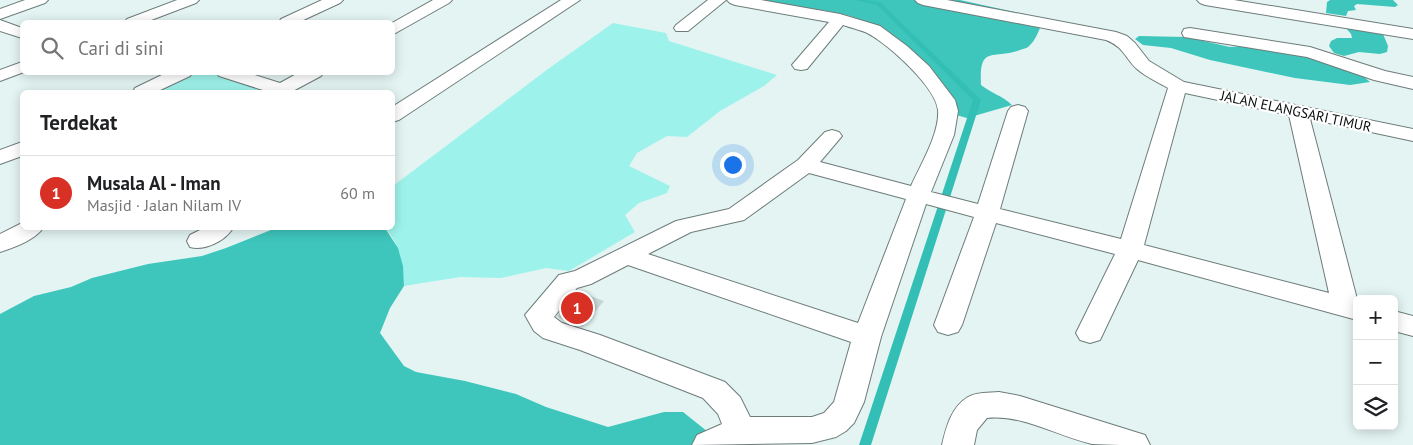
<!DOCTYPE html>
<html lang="id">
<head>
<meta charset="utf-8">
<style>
  :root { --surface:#fff; --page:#f6f6f6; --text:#202124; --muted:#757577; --line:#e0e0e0; --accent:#d93025 }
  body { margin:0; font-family:"PT Sans",sans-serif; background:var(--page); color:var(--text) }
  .controls { position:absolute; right:15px; bottom:15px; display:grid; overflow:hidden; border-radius:8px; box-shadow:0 2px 12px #0003 }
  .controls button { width:45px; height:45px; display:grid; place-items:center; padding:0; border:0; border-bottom:1px solid var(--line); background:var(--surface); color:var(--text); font:25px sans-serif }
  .you { position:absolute; left:732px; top:164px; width:18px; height:18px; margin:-12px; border:4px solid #fff; border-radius:50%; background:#1a73e8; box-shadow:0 0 0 8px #1a73e833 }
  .badge { display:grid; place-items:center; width:32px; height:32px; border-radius:50%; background:var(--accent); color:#fff; font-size:16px; font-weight:700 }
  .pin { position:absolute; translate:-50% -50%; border:2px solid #fff; box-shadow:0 1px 5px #0006 }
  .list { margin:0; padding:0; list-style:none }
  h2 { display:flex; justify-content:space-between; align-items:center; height:65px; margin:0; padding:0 20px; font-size:21px }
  h2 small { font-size:16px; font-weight:400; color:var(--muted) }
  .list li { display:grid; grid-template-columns:32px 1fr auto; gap:15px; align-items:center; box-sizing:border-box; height:75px; padding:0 20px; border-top:1px solid var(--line) }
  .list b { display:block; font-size:19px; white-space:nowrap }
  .list p { margin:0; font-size:16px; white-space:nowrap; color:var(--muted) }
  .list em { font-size:16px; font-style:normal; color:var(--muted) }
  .icon { flex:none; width:28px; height:28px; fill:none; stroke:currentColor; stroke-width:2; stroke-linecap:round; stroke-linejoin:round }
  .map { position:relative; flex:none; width:1413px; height:445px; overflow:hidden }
  .search { position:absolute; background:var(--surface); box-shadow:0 2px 12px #0003; left:20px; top:20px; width:375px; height:55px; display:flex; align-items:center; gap:12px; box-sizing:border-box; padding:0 18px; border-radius:8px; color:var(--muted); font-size:19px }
  .panel { position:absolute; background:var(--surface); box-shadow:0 2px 12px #0003; left:20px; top:90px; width:375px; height:140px; border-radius:8px }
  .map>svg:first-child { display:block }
  .green { fill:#9df3eb }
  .forest { fill:#3ec6bc }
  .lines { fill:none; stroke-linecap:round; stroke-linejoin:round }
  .stream { fill:#33bfb5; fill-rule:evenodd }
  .building { fill:#c7d7d5 }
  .street-casing { stroke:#6d7c7a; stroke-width:2 }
  .street { fill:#fff; fill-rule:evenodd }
  .labels { text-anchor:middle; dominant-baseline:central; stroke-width:4.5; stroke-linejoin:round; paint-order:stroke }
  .street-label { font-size:14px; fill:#070d0c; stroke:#fff }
</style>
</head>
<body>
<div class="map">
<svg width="1413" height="445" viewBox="0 0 1413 445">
  <rect width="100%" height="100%" fill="#e3f4f2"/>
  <path class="green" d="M613 23 666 33 669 41 777 75 764 86 720 111 687 137 667 136 637 153 629 166 670 186 667 193 639 203 625 215 635 232 569 271 546 268 501 278 460 277 404 286C403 264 400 244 385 228H392L393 186 548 69Z
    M198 72C219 73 242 81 263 88V91L157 92Z"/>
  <path class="forest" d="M761 0H960L1024 14 1040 25V28C1038 33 1034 42 1030 45 1028 48 1023 49 1020 50 992 60 979 44 981 85 991 93 1003 96 1012 105L967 118 956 115 955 109 864 21C834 8 794 9 761 0Z
    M1330 0H1393L1398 5 1395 7 1357 4 1354 6 1356 10 1348 11 1346 16 1326 13 1327 2Z
    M1345 27 1383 34 1388 46 1387 52 1380 54 1359 52 1344 56 1334 53 1329 46 1331 41 1337 38H1352L1351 34Z
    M1139 36 1186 37 1230 47 1249 46 1296 53 1357 71 1370 82 1350 85 1295 78 1210 60 1171 48 1143 45 1135 39Z
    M276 228H385L398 248 403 266 404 286 390 308 380 333 404 366 416 372 465 381 516 394 546 407 608 427 664 412H683L708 432V445H0V314L34 296 71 287 92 278 148 264 202 256 226 248Z"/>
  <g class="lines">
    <path class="stream" d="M855 0H867L881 3 981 100 871 445H859L973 100 877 5Z"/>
  </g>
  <path class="building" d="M577 291 604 301 582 327 557 317Z"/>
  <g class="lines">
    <defs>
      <path id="street" d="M25 0H48L45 3 0 19V9Z
        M177 0H199L196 3 146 22H125L127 19Z
        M322 0H343L340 3 299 22H279L281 19Z
        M433 0H452L449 3 392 35V23Z
        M561 0H580L399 120 392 122V107Z
        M708 0H726L688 31H676L674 28 676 25Z
        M727 0H761L840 14 880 26 907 46 929 66 955 100 958 111 954 135 931 192 978 204 1008 111 1011 107 1018 105 1025 107 1028 111 1000 209 1121 239 1168 88C1158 82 1146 77 1137 69 1125 58 1124 47 1106 40L923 5 918 3 915 0H947L1116 32 1127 36 1135 43 1149 61 1184 82 1413 129V141L1310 119 1357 299V320L1138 260 1100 340 1090 343 1080 340 1076 333 1115 254 996 223 962 325 958 332 948 335 938 332 934 325 974 217 926 204 881 337 864 402 854 423 846 431 836 437 812 443 692 445 697 435 722 424 718 414 703 398 580 350 543 338 534 331 525 315 559 275 575 271 676 221 729 209 798 160 825 132 832 130 839 132 842 136 820 162 911 186C920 166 940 133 938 110 936 87 889 45 869 34 862 30 851 28 843 25L807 69 801 70 795 69 792 65 829 22 735 5 730 3ZM1185 93 1289 115 1329 293 1144 245ZM809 173 906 199 858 323 648 254 691 232 744 220ZM628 265 851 342 834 402 824 413 812 417H750L740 397 725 382 600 335 562 323 554 317 577 288 591 284Z
        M1197 0H1234L1413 29V39L1205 5 1200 3Z
        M0 20 22 28V38L0 31Z
        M1190 28 1310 47 1385 71 1413 77V89L1374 80 1307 57 1184 37 1182 33 1184 29Z
        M22 62V72H24L0 81V70Z
        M168 72H193L190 76 156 92H133L135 88Z
        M216 72H245L280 83 300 72H324L321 76 291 92H269L219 76Z
        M22 142V156L0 164V150Z
        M22 223V228H43C35 240 13 248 0 252V234Z
        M204 228H233C225 241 205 251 190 247L187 241 190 235Z
        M1394 311 1413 316V336L1394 331Z
        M999 392 1020 396 1145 435 1150 445C1133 445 1108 445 1092 444 1057 436 1023 414 987 418L977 430 974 445H942C946 428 951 407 968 397 976 392 989 393 999 392Z"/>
    </defs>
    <use href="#street" class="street-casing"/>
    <use href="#street" class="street"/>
  </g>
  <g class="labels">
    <g class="street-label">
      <text transform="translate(1296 111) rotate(12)">JALAN ELANGSARI TIMUR</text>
    </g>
  </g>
</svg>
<div class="controls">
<button>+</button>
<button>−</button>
<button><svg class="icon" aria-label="layers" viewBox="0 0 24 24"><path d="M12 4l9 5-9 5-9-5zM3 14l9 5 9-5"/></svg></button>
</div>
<div class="you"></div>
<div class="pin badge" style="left:577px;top:308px">1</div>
<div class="search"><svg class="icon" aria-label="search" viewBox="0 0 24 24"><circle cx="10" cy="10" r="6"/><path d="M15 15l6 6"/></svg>Cari di sini</div>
<section class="panel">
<h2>Terdekat<small></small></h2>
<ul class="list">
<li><span class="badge">1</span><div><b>Musala Al - Iman</b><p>Masjid · Jalan Nilam IV</p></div><em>60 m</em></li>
</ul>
</section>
</div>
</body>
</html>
